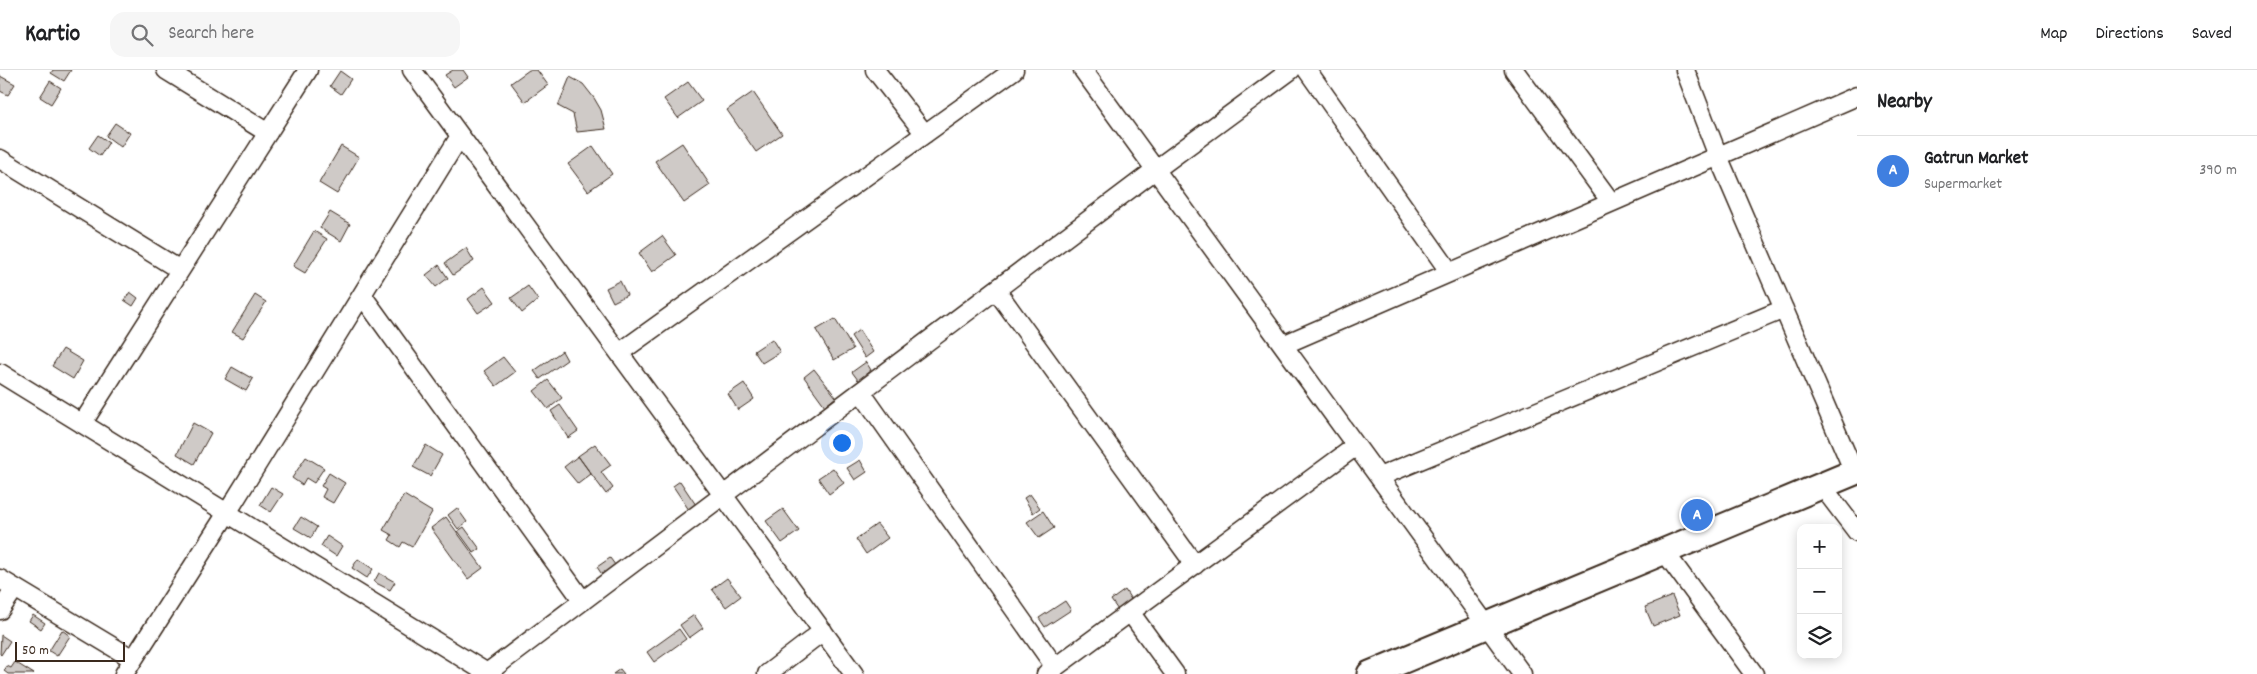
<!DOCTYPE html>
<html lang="en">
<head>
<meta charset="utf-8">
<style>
  :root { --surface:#fff; --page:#f6f6f6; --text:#202124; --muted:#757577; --line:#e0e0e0; --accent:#d1495b }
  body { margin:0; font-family:Dekko,sans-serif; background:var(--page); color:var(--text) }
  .controls { position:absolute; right:15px; bottom:15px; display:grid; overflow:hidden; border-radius:10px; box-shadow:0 2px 12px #0003 }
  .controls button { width:45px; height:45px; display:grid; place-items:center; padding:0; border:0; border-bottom:1px solid var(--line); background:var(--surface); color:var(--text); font:25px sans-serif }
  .scale { position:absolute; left:15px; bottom:12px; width:110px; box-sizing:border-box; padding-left:5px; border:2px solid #3b2a1e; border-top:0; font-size:14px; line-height:18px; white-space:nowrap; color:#3b2a1e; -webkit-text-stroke:4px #fff; paint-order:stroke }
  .you { position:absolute; left:841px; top:372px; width:18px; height:18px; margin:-12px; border:4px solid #fff; border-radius:50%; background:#1a73e8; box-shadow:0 0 0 8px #1a73e833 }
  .badge { display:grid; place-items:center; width:32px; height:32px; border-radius:50%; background:var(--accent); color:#fff; font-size:16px; font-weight:700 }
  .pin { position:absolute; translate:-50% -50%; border:2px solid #fff; box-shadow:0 1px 5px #0006 }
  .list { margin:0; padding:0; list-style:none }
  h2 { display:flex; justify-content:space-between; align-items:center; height:65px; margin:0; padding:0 20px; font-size:21px }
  h2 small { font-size:16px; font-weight:400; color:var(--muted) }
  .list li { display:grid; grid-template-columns:32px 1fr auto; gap:15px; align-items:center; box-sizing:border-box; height:70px; padding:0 20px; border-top:1px solid var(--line) }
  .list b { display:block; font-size:19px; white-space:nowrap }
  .list p { margin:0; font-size:16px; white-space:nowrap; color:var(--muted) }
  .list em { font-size:16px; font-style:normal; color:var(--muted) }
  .icon { flex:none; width:28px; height:28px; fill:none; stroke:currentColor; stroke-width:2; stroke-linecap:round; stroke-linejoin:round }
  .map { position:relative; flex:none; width:1857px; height:604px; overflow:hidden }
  header { display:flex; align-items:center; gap:30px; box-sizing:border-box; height:70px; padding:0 25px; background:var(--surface); border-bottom:1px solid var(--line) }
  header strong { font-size:24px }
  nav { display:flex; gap:28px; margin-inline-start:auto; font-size:18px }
  .search { width:350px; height:45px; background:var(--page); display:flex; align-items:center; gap:12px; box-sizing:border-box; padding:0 18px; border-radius:15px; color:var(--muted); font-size:19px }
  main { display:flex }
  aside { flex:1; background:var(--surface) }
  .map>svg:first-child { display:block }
  .building { fill:#cfcac7; stroke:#3b2a1e }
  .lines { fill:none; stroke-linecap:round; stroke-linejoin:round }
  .street-casing { stroke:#3b2a1e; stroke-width:21 }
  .secondary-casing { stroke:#3b2a1e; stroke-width:29 }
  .street { stroke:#fff; stroke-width:18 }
  .secondary { stroke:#fff; stroke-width:25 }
</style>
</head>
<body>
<header>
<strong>Kartio</strong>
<div class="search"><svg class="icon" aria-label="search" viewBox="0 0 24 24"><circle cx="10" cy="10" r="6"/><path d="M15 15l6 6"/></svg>Search here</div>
<nav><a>Map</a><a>Directions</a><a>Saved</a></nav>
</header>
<main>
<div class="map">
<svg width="1857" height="604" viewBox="0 0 1857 604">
  <rect width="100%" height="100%" fill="#fff"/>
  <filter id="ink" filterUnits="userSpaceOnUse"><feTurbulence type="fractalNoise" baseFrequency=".02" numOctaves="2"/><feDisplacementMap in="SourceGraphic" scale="10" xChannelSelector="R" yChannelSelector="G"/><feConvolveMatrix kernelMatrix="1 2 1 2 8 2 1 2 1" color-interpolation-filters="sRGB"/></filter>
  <g filter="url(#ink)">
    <path class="building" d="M53 0H71L64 11 51 3Z
      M453 0H463L468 7 454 17 445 5Z
      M529 0H537L548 15 525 32 511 13Z
      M340 1 351 9 341 24 330 16Z
      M0 6 15 14 8 25 0 21Z
      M570 7 583 14 594 28 601 40 606 59 577 62 573 44 558 36Z
      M50 11 61 18 51 34 40 27Z
      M688 12 702 31 678 48 664 29Z
      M753 22 782 64 756 82 727 40Z
      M115 53 130 63 121 77 106 66Z
      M98 65 109 72 100 86 89 78Z
      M682 73 710 115 684 133 655 91Z
      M341 76 359 87 337 124 319 113Z
      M593 76 612 104 588 121 568 94Z
      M330 142 350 154 341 171 320 158Z
      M314 161 327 169 305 203 293 196Z
      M662 166 676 185 652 202 639 183Z
      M466 178 474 191 453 205 445 193Z
      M439 195 448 208 436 217 426 205Z
      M620 211 627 225 613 232 606 218Z
      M528 216 538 230 522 243 511 228Z
      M484 217 495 232 478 243 468 229Z
      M130 222 138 228 133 236 124 230Z
      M255 225 266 232 243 268 232 262Z
      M835 249 853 279 834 290 816 260Z
      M859 260 873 282 865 288 851 266Z
      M772 269 780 282 762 293 754 281Z
      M63 279 83 291 73 309 52 296Z
      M562 281 567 290 540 309 534 301Z
      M503 287 515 302 496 316 484 301Z
      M866 292 871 300 858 310 852 302Z
      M232 297 253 309 246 321 225 309Z
      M814 299 836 327 825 336 804 307Z
      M548 310 562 328 548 339 534 321Z
      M744 313 754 329 738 340 728 324Z
      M560 335 578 361 568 368 551 341Z
      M193 353 211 363 194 394 177 384Z
      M595 374 611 395 601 402 613 418 606 424 578 386Z
      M426 375 442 385 430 406 413 397Z
      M578 386 591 404 578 414 564 397Z
      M306 387 324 398 314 413 306 408 302 415 292 408Z
      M860 390 867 402 855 410 847 398Z
      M833 398 844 413 829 424 818 408Z
      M329 403 345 413 333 433 322 427 326 419 321 416Z
      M680 411 698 438 691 443 673 416Z
      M271 417 283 424 271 442 260 435Z
      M1030 424 1040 438 1033 443 1024 428Z
      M404 425 432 442 412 477 403 472 400 477 389 470 392 465 383 460Z
      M1700 434 1708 450 1691 457 1684 442Z
      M457 438 467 452 458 459 448 445Z
      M783 439 799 461 782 473 766 451Z
      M1043 441 1054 458 1039 468 1027 452Z
      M301 447 317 457 311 468 294 458Z
      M446 447 483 498 468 509 431 458Z
      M877 454 888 468 866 484 856 469Z
      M464 457 480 479 474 483 458 461Z
      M327 466 342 476 336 486 321 476Z
      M610 488 618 499 605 509 597 497Z
      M358 489 373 499 367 508 352 498Z
      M379 503 395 512 390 520 374 512Z
      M727 508 741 526 726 537 712 519Z
      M1125 520 1134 534 1120 543 1111 530Z
      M1672 526 1680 545 1653 556 1645 537Z
      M1065 531 1071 540 1045 557 1039 548Z
      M33 545 45 553 41 559 29 551Z
      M694 545 703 558 689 568 680 555Z
      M679 559 686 569 654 592 647 582Z
      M62 560 70 566 57 586 49 581Z
      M1 565 10 571 1 585 0 584Z
      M15 592 34 604H8L4 601 7 596 11 598Z
      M620 599 624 604H613Z"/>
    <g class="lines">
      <defs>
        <path id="street" d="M166 0 268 63
          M412 0 854 604
          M875 0 925 64
          M1083 0 1522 604
          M1307 0 1449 201
          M1514 0 1611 132
          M1685 0 1718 86 1854 402
          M0 89 180 200
          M996 220 1195 495
          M362 225 583 531
          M1283 275 1857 26
          M619 283 1014 0
          M0 303 487 603
          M861 322 1055 597
          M82 354 308 0
          M1379 407 1784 239
          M1822 416 1857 462
          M1664 481 1754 604
          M0 509 133 589
          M0 540 15 518
          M1130 542 1175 604
          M487 603 1155 100 1291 0
          M124 604 227 443 460 66
          M767 604 823 561
          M1046 604 1356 376"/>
        <path id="secondary" d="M1370 604 1857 401"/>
      </defs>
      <use href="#street" class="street-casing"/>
      <use href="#secondary" class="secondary-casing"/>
      <use href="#street" class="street"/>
      <use href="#secondary" class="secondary"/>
    </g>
  </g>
</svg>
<div class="controls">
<button>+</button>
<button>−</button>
<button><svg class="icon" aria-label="layers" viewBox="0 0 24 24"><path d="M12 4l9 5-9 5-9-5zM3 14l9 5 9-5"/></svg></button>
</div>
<div class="scale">50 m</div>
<div class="you"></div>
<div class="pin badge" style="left:1697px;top:445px;background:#3f7fe0">A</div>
</div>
<aside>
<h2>Nearby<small></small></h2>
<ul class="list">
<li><span class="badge" style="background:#3f7fe0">A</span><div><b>Gatrun Market</b><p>Supermarket</p></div><em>390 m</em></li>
</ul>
</aside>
</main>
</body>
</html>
